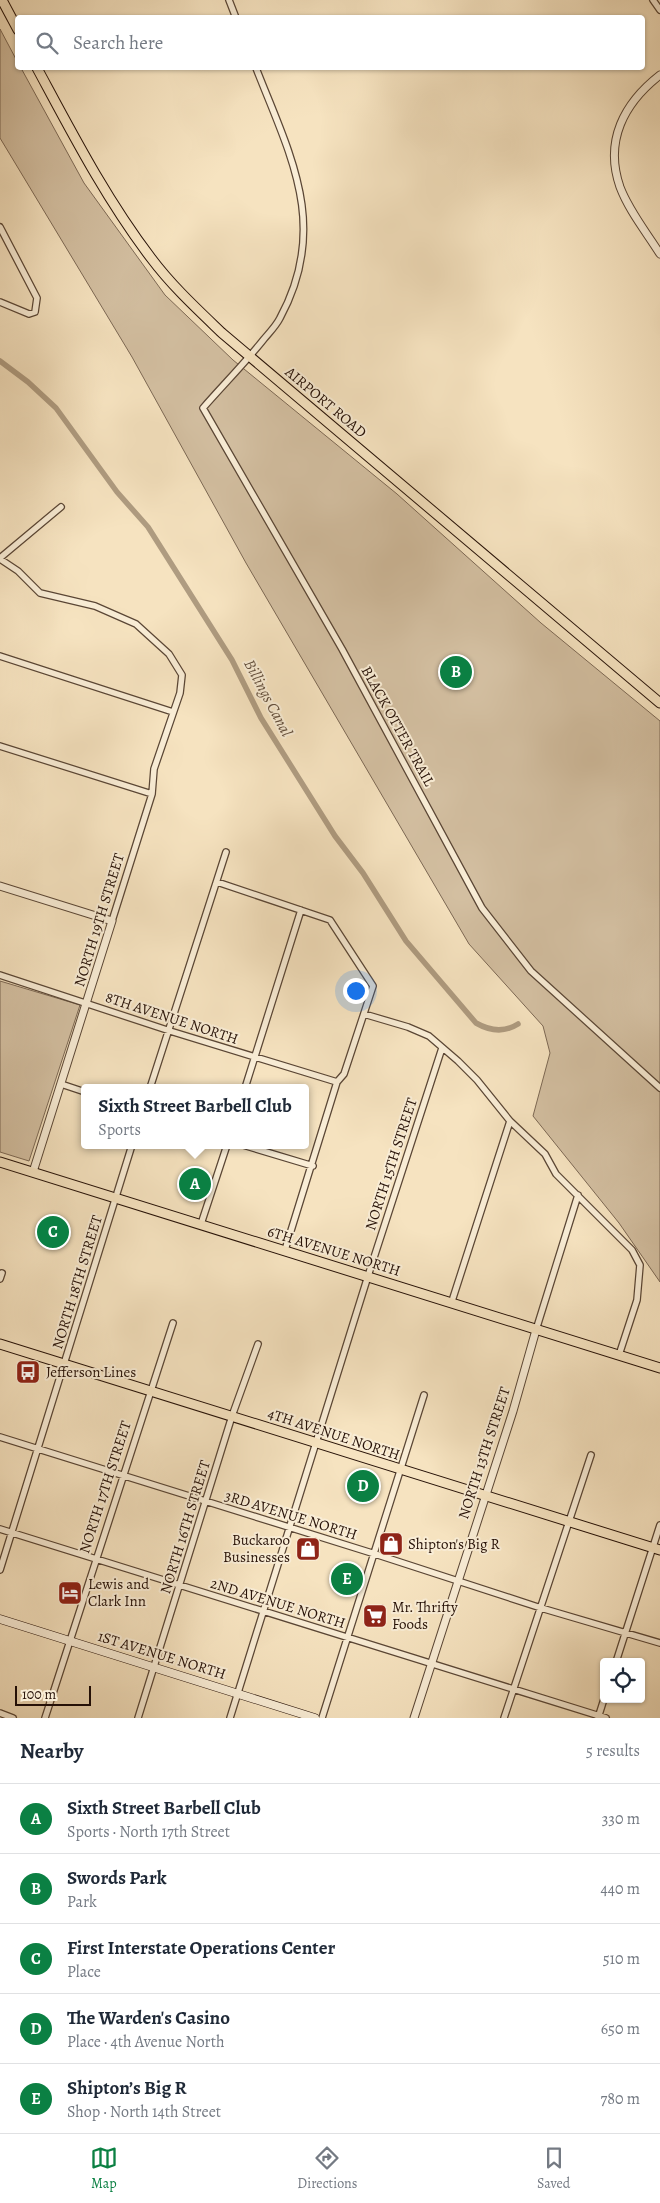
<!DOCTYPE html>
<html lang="en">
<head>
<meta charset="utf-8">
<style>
  :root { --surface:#fff; --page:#f6f6f7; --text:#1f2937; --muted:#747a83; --line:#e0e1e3; --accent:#0b8043 }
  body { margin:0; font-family:Alegreya,serif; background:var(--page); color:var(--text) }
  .controls { position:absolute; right:15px; bottom:15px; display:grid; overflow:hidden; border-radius:5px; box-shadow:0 1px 4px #0004 }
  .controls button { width:45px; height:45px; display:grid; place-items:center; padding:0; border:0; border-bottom:1px solid var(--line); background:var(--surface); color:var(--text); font:25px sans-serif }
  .scale { position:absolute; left:15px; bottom:12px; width:76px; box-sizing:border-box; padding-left:5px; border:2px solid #261107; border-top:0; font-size:14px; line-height:18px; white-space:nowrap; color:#261107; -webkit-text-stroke:4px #f9edd6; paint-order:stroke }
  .you { position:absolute; left:355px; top:990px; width:18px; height:18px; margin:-12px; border:4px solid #fff; border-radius:50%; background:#1a73e8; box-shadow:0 0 0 8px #1a73e833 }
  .badge { display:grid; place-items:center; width:32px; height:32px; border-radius:50%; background:var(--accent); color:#fff; font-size:16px; font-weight:700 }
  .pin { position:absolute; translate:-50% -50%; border:2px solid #fff; box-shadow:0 1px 5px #0006 }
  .popup { position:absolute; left:81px; top:1084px; width:228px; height:65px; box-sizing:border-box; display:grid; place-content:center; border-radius:5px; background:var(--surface); filter:drop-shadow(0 1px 4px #0005); font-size:16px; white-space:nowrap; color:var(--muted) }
  .popup b { font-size:19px; color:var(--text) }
  .popup::after { content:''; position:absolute; left:50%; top:100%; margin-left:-10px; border:10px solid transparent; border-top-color:var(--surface) }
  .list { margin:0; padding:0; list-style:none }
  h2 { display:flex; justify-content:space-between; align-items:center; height:65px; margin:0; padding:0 20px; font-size:21px }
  h2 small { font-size:16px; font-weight:400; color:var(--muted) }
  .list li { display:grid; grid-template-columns:32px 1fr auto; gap:15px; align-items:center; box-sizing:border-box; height:70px; padding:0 20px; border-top:1px solid var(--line) }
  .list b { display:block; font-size:19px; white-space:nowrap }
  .list p { margin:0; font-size:16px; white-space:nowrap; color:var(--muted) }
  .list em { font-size:16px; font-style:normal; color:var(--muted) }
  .icon { flex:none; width:28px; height:28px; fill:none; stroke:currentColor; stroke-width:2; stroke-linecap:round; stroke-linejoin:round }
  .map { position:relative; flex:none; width:660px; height:1718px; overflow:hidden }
  .search { position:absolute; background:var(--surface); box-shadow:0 1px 4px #0004; left:15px; right:15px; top:15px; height:55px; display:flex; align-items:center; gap:12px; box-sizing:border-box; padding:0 18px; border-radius:5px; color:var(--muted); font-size:19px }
  .sheet { height:415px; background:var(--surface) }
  nav { display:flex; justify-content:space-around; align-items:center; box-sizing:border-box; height:70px; border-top:1px solid var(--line); background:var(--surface); font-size:14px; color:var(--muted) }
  nav a { display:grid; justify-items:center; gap:2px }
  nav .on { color:var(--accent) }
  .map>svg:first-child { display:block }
  .green { fill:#d3bfa1; stroke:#7c6854 }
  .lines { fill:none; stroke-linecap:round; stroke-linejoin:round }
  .canal { stroke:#af9c81; stroke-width:5.5 }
  .minor-casing { stroke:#5a4635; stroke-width:8 }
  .tertiary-casing { stroke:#5a4635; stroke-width:9 }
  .secondary-casing { stroke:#261107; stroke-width:9 }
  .primary-casing { stroke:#261107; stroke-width:11 }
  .trunk-casing { stroke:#261107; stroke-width:11 }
  .minor { stroke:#f9edd6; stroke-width:5.5 }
  .tertiary { stroke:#f9edd6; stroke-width:7 }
  .secondary { stroke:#f9edd6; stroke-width:8 }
  .primary { stroke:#f6e3c0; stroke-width:9 }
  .trunk { stroke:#f6e3c0; stroke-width:9 }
  .labels { text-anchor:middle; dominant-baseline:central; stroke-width:4; stroke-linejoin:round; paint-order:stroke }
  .street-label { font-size:15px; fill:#261107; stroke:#f9edd6 }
  .poi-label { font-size:15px; fill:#261107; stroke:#f9edd6; text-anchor:start }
  .water-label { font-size:16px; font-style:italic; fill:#64503e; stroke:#f9edd6 }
</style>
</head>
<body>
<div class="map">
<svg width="660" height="1718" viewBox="0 0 660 1718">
  <rect width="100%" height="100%" fill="#f6e3c0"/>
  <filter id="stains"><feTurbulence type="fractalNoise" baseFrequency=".004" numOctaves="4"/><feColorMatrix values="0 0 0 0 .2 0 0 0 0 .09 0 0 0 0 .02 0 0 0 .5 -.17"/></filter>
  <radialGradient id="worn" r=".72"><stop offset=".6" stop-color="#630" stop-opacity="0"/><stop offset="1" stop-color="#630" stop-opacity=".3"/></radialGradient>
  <path class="green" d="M0 29 17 61 18 68H21L84 183 165 295 233 360 397 494 541 623 660 721V1282L619 1223 533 1116 550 1053 543 1026 469 944 246 563 132 357 0 138Z
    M0 981 80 1005 29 1161 0 1152Z"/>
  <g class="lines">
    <path class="canal" d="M0 361 28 382 56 408 117 492 148 527 232 660 261 718 335 836 363 873 406 941 476 1023C490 1031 504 1033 518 1024"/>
    <defs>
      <path id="minor" d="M229 0 236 18
        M653 0 660 10
        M256 68C290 155 330 226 280 318 276 326 269 333 264 339 245 363 223 385 203 408L342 649 482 908 531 971 660 1088
        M0 227 37 298 35 312 29 314 0 302
        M0 558 61 507
        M0 559 18 571 40 593 95 606 136 624 169 654 182 675 180 693 154 769 152 794 112 921
        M0 656 173 712
        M0 746 152 794
        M217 882 330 920 373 986 344 1074 337 1082 285 1250
        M0 975 170 1031 337 1082
        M364 1014 408 1027 429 1036 458 1061 477 1080 510 1121 545 1154 556 1174 632 1250 640 1265 637 1300 619 1355
        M61 1084 85 1092
        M150 1088 226 852
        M245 1088 301 910
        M243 1145 313 1166
        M201 1224 227 1145
        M0 1279 2 1273
        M452 1301 510 1121
        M536 1330 578 1195
        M0 1437 375 1554 541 1608 660 1643
        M0 1529 606 1718
        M0 1570 132 1145
        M616 1662 660 1525
        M0 1713 13 1718
        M45 1718 173 1323
        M138 1718 232 1416 258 1344
        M230 1718 368 1276 442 1048
        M322 1718 424 1395
        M504 1718 591 1455
        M598 1718 604 1699"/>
      <path id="tertiary" d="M660 75C624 103 604 141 620 187 629 211 647 233 660 254
        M0 886 112 921 33 1172
        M414 1718 513 1411 536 1330"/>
      <path id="secondary" d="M0 1619 315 1718"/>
      <path id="primary" d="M0 1162 660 1368
        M0 1344 660 1550"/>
      <path id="trunk" d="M2 0 18 30
        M37 68C72 133 106 199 151 258 172 286 197 309 222 333L660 703"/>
    </defs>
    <use href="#minor" class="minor-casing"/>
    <use href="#tertiary" class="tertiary-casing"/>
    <use href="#secondary" class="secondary-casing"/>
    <use href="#primary" class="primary-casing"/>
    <use href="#trunk" class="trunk-casing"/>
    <use href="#minor" class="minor"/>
    <use href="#tertiary" class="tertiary"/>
    <use href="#secondary" class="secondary"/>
    <use href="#primary" class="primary"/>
    <use href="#trunk" class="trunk"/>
  </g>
  <defs>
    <symbol id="bus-square" viewBox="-11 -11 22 22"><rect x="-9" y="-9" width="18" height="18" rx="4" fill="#8f2418" stroke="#f9edd6"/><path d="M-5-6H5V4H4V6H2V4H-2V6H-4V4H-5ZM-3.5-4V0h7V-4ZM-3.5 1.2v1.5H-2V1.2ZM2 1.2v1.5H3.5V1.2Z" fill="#fff"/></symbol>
    <symbol id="shop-square" viewBox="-11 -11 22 22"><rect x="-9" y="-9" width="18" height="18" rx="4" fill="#8f2418" stroke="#f9edd6"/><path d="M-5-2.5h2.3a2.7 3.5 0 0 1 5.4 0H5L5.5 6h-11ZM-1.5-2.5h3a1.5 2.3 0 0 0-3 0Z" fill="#fff"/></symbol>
    <symbol id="hotel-square" viewBox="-11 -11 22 22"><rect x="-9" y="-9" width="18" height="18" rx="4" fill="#8f2418" stroke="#f9edd6"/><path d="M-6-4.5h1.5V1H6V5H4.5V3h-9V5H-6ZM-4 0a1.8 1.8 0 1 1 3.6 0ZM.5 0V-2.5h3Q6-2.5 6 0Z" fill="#fff"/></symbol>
    <symbol id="supermarket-square" viewBox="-11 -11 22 22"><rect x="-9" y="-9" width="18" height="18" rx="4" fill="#8f2418" stroke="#f9edd6"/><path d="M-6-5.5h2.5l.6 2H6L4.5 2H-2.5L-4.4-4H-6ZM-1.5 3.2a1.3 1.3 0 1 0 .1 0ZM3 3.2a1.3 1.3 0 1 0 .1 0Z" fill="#fff"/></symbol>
  </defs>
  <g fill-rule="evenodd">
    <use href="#bus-square" x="14" y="1358" width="28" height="28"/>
    <use href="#shop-square" x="377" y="1530" width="28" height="28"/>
    <use href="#shop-square" x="294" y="1535" width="28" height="28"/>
    <use href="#hotel-square" x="56" y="1579" width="28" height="28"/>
    <use href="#supermarket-square" x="361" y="1602" width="28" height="28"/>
  </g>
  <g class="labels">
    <g class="street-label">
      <text transform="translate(326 402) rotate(40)">AIRPORT ROAD</text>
      <text transform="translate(398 726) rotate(61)">BLACK OTTER TRAIL</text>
      <text transform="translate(99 920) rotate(-73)">NORTH 19TH STREET</text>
      <text transform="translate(172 1018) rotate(18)">8TH AVENUE NORTH</text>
      <text transform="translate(391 1164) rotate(-72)">NORTH 15TH STREET</text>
      <text transform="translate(334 1251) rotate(17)">6TH AVENUE NORTH</text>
      <text transform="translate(77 1282) rotate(-73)">NORTH 18TH STREET</text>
      <text transform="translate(334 1434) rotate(18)">4TH AVENUE NORTH</text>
      <text transform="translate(484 1453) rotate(-72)">NORTH 13TH STREET</text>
      <text transform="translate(105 1487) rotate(-72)">NORTH 17TH STREET</text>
      <text transform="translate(291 1515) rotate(17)">3RD AVENUE NORTH</text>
      <text transform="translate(185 1527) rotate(-73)">NORTH 16TH STREET</text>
      <text transform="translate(278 1603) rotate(17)">2ND AVENUE NORTH</text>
      <text transform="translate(162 1655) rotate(17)">1ST AVENUE NORTH</text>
    </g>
    <g class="poi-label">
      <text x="46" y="1372">Jefferson Lines</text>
      <text x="290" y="1540" text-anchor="end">Buckaroo<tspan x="290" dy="17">Businesses</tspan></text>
      <text x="408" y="1544">Shipton's Big R</text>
      <text x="88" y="1584">Lewis and<tspan x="88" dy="17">Clark Inn</tspan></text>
      <text x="392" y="1607">Mr. Thrifty<tspan x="392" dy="17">Foods</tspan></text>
    </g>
    <g class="water-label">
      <text transform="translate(268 698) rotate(62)">Billings Canal</text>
    </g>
  </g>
  <rect width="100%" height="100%" filter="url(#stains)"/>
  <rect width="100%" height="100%" fill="url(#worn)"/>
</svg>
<div class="controls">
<button><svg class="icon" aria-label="locate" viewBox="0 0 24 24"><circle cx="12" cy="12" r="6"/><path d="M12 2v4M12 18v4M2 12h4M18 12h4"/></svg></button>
</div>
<div class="scale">100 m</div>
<div class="you"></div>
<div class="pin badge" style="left:195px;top:1184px">A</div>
<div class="popup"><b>Sixth Street Barbell Club</b>Sports</div>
<div class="pin badge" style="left:456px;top:672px">B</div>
<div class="pin badge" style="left:53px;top:1232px">C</div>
<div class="pin badge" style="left:363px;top:1486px">D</div>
<div class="pin badge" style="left:347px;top:1579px">E</div>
<div class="search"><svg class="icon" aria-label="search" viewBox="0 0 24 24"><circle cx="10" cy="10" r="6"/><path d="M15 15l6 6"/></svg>Search here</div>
</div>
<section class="sheet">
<h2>Nearby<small>5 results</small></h2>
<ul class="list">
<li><span class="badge">A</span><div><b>Sixth Street Barbell Club</b><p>Sports · North 17th Street</p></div><em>330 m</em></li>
<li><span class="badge">B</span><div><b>Swords Park</b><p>Park</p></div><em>440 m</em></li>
<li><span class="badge">C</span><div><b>First Interstate Operations Center</b><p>Place</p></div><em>510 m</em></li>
<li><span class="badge">D</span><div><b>The Warden's Casino</b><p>Place · 4th Avenue North</p></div><em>650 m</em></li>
<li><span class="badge">E</span><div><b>Shipton’s Big R</b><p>Shop · North 14th Street</p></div><em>780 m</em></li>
</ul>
</section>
<nav>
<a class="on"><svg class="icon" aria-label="map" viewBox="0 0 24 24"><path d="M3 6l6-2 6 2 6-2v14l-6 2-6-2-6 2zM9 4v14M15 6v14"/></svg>Map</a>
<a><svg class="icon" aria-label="directions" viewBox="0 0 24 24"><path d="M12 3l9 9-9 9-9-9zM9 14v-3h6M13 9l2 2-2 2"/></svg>Directions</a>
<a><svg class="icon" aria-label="saved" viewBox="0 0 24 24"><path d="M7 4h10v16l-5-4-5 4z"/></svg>Saved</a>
</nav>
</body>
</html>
